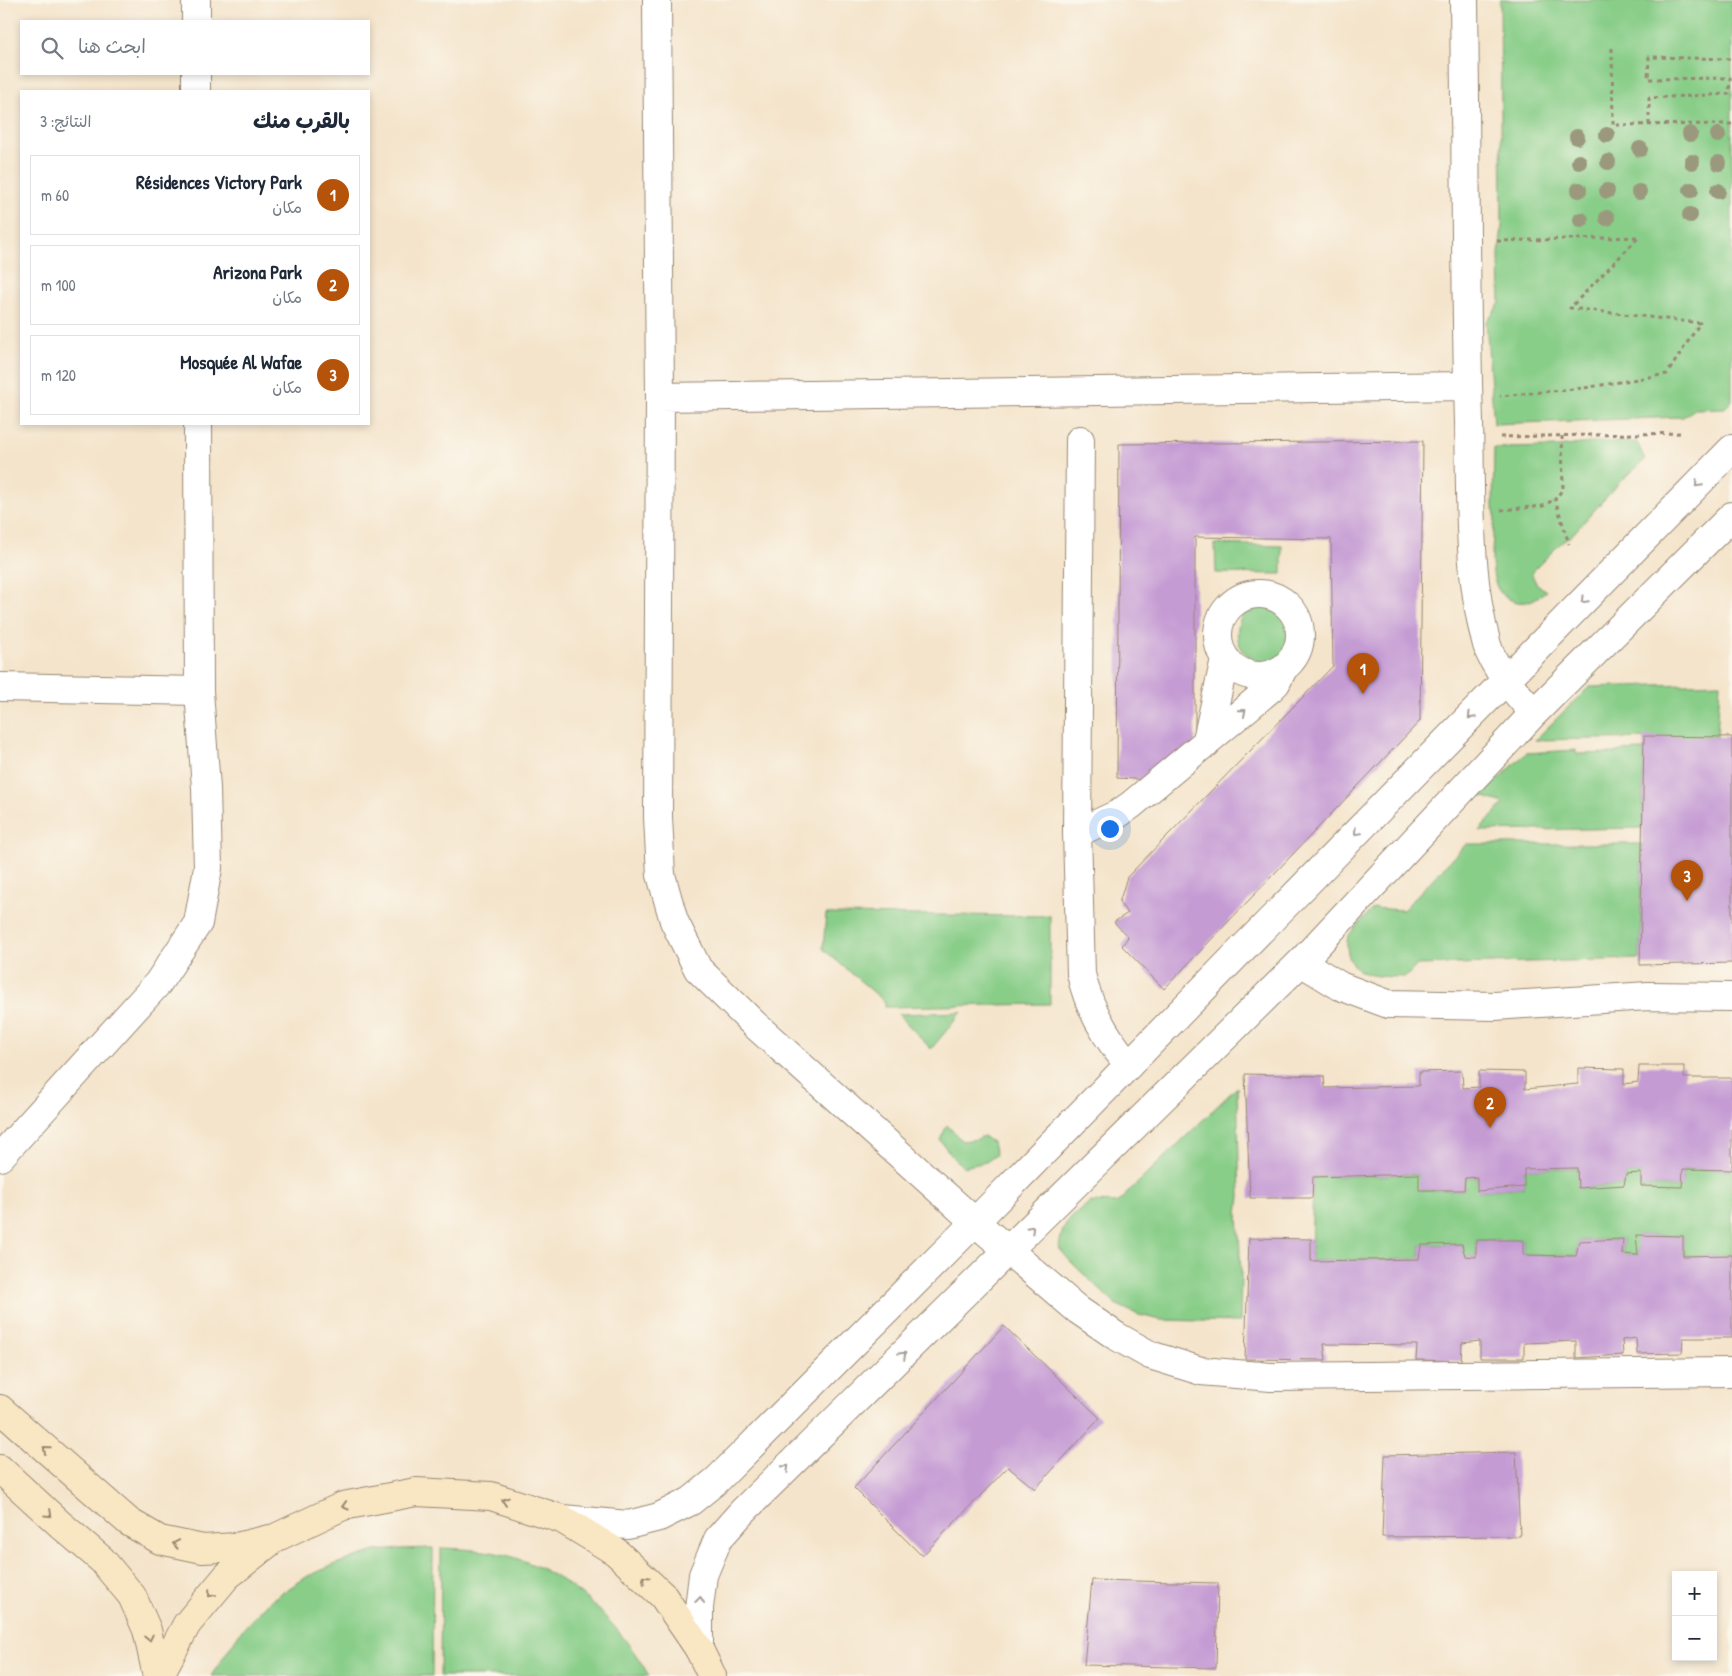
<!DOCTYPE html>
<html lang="ar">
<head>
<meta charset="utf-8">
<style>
  :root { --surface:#fff; --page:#f6f6f7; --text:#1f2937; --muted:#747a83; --line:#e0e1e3; --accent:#b45309 }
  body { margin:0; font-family:"Patrick Hand","Playpen Sans Arabic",sans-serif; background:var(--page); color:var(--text); direction:rtl }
  .controls { position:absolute; right:15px; bottom:15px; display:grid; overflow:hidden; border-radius:0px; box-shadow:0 2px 8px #0003 }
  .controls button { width:45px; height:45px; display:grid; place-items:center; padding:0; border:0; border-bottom:1px solid var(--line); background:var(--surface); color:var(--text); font:25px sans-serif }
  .you { position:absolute; left:1109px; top:828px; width:18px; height:18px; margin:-12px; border:4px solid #fff; border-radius:50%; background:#1a73e8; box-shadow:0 0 0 8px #1a73e833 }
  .badge { display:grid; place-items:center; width:32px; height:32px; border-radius:50%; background:var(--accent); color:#fff; font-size:16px; font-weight:700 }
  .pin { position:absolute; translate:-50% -41px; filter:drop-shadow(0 1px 2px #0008) }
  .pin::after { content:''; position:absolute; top:26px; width:18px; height:15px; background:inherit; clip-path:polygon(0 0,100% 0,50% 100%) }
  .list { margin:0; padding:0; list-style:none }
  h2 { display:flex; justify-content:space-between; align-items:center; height:65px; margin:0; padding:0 20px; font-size:21px }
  h2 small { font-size:16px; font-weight:400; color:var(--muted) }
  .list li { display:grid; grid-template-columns:32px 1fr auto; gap:15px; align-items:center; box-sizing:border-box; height:80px; margin:0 10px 10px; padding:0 10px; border:1px solid var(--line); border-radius:0px }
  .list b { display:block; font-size:19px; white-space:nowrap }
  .list p { margin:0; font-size:16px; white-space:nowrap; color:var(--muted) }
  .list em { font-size:16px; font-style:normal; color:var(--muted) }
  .icon { flex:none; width:28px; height:28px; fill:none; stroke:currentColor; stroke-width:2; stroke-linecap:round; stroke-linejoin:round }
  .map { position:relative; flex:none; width:1732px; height:1676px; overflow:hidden; direction:ltr }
  .search { position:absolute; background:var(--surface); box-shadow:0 2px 8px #0003; left:20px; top:20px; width:350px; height:55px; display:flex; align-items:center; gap:12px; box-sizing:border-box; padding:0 18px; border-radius:0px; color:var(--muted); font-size:19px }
  .panel { position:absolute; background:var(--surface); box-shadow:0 2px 8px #0003; left:20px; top:90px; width:350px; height:335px; border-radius:0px; direction:rtl }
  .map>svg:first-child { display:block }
  .green { fill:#88cd88; stroke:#627c53 }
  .building { fill:#c59bd4 }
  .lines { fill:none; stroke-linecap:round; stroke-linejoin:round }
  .street-casing { stroke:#988774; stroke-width:30 }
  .secondary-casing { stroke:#988774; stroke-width:30 }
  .path { stroke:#988774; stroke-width:3; stroke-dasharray:4 4; stroke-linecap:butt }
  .street { stroke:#fff; stroke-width:28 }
  .secondary { stroke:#f9e7c3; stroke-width:28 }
  .tree { fill:#9b997d }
  .oneway { stroke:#a79f9a }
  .oneway2 { stroke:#9a8870 }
</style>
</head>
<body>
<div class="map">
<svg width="1732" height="1676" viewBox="0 0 1732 1676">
  <rect width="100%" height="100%" fill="#fbf7ec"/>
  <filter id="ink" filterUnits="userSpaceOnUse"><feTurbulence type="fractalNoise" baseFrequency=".02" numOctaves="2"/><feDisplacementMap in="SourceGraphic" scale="10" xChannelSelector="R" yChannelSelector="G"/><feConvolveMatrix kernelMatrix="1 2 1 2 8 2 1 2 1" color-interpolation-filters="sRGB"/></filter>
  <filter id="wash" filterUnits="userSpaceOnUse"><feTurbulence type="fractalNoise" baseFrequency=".0096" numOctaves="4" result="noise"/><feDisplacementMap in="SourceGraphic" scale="20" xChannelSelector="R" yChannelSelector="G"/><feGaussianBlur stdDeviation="1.12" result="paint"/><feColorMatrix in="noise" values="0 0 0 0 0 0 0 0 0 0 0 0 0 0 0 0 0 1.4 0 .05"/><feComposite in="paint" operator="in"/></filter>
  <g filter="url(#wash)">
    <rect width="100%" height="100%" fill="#f4e4cb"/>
    <path class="green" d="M1500 0H1732V401L1725 408 1695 409 1683 417 1494 424 1486 322 1500 303 1499 254 1502 227Z
      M1597 442H1637L1645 460 1619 483 1572 535 1562 542 1531 573 1536 583 1546 591C1534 600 1526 606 1511 600 1483 591 1494 537 1495 514L1493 507 1494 448 1558 447Z
      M1215 544 1282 546V574L1216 573Z
      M1273 602C1276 603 1282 603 1284 605 1316 622 1281 684 1246 654 1233 642 1235 616 1251 607 1258 604 1265 603 1273 602Z
      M1720 683 1717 737 1535 740 1589 687Z
      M1576 750 1577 754 1615 753 1620 751 1644 750 1642 828 1479 831 1504 803 1481 796 1526 753Z
      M1466 844H1642L1640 959 1417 965 1406 977C1384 976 1353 980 1348 953 1347 948 1346 942 1348 937 1354 927 1366 917 1373 908L1403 910Z
      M826 914 1050 916V1004L885 1007V1002L823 949Z
      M962 1012 931 1049 898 1014Z
      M1237 1087 1240 1197 1238 1213 1241 1272 1240 1322 1161 1320 1139 1315 1115 1304 1070 1261 1059 1248C1062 1222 1071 1218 1090 1202L1117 1203Z
      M947 1125 962 1141 978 1139 983 1136 993 1143 996 1155 986 1162 964 1167 954 1159 940 1140Z
      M1577 1168 1579 1188 1624 1185 1626 1174 1641 1173V1186L1682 1187 1683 1169 1732 1170V1255L1683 1256V1236L1637 1235 1638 1255 1622 1254 1623 1239 1579 1241 1576 1256 1523 1255V1240H1476V1257L1465 1256 1462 1244 1421 1245 1419 1259 1311 1261 1313 1177 1419 1174 1420 1190H1464L1465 1178 1477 1177 1478 1191 1524 1187V1169Z
      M433 1548 432 1676H211L241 1631 271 1600 308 1576 341 1562 375 1551 400 1549Z
      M441 1548C465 1549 489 1550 513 1557 571 1575 620 1624 649 1676H440Z"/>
    <g id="blocks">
      <path class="building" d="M1423 441 1420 721 1164 989 1122 946 1128 937 1114 922 1128 913 1119 903 1127 877 1333 666 1331 539 1195 537V746L1170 781 1117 778 1119 444Z
        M1644 736 1732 737V963L1640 965Z
        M1639 1066H1684V1078H1732V1170L1683 1169 1682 1187 1641 1186V1173L1626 1174 1624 1185 1578 1188 1577 1168 1524 1169V1187L1477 1191V1177L1465 1178 1464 1190H1419V1174L1313 1177 1312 1198H1250L1245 1074 1324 1076 1325 1088 1419 1086V1072L1462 1071 1463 1088 1479 1087V1071L1525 1072V1089L1578 1084V1068L1624 1069V1084L1638 1082Z
        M1636 1235 1683 1236V1256L1732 1255V1338H1683L1682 1353 1637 1354 1636 1338 1622 1340 1623 1355 1576 1358V1341L1524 1343V1358H1480V1341L1462 1343 1461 1361 1416 1360 1417 1345 1324 1344 1326 1360 1245 1359 1249 1238 1311 1239V1261L1419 1259 1421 1245 1462 1244 1465 1256 1476 1257V1240H1523V1255L1576 1256 1579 1241 1623 1239 1622 1254 1638 1255Z
        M1004 1326 1100 1418 1035 1489 1008 1467 922 1556 854 1488Z
        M1516 1452 1520 1536 1382 1537 1385 1455Z
        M1092 1580 1218 1583 1216 1668 1084 1665Z"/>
    </g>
  </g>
  <g filter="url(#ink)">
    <use href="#blocks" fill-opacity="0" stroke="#988774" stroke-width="1"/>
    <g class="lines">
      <defs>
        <path id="street" d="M196 0V21
          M657 0 660 397 658 817 661 875 674 921 698 969 754 1024 975 1222 1078 1310 1116 1336 1150 1355 1201 1371 1271 1377 1732 1372
          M1464 0C1466 141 1465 282 1469 423 1471 497 1467 574 1487 645 1494 669 1518 695 1534 713
          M196 74V91
          M660 397 1468 386
          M1080 440 1077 833 1081 974C1089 1009 1106 1038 1129 1065
          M1218 635a41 41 0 1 1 82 0a41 41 0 1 1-82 0Z
          M0 687 199 691
          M1206 744 1225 659
          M1077 833 1118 814 1131 805 1271 688 1276 683 1283 669
          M1301 962 1340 986 1388 1004 1495 1006 1648 996 1732 997
          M0 1157 158 983 198 923 208 868 206 788 199 691 198 424
          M562 1519 628 1525 659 1517 691 1501 717 1480 975 1222 1732 449
          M699 1649V1608L703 1575 718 1539 742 1512 1301 962 1534 713 1732 516"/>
        <path id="secondary" d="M0 1409 129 1522 160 1540 203 1549 236 1547 269 1539
          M0 1469 61 1525 102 1560 132 1596 147 1630 157 1676
          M159 1676 187 1624 227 1576 275 1538 343 1506 416 1492 491 1496 562 1519 616 1552 663 1596 699 1649 712 1676"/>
      </defs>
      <use href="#street" class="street-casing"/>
      <use href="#secondary" class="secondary-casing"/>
      <path class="path" d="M1612 48 1613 125 1732 124
        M1649 125V98L1729 94 1730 78 1648 79 1649 57 1732 59
        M1497 241 1639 237 1570 308 1700 323 1667 374 1584 388 1500 396
        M1562 436 1563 489 1555 499 1569 544
        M1500 437 1682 433
        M1501 510 1543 506 1555 499"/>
      <use href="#street" class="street"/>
      <use href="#secondary" class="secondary"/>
    </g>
    <g class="tree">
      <circle cx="1690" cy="134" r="8"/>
      <circle cx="1607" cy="135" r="8"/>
      <circle cx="1718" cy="135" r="8"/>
      <circle cx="1577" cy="137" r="8"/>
      <circle cx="1640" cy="149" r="8"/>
      <circle cx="1579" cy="162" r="8"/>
      <circle cx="1608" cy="162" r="8"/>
      <circle cx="1692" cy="162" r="8"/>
      <circle cx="1719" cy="163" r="8"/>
      <circle cx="1579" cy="190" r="8"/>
      <circle cx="1691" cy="190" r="8"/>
      <circle cx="1607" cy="191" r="8"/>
      <circle cx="1718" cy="191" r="8"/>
      <circle cx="1639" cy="192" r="8"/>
      <circle cx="1690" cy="215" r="8"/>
      <circle cx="1607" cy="218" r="8"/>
      <circle cx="1581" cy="220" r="8"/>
    </g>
    <defs><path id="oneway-chevron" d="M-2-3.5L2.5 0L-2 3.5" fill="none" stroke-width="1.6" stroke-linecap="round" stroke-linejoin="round" transform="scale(1.25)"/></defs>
    <g class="oneway">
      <use href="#oneway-chevron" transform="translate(1698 484) rotate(134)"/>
      <use href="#oneway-chevron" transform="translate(1584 600) rotate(134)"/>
      <use href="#oneway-chevron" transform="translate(1243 712) rotate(-40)"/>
      <use href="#oneway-chevron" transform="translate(1471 716) rotate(134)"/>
      <use href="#oneway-chevron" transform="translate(1357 832) rotate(134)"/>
      <use href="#oneway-chevron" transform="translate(1031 1229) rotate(-45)"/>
      <use href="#oneway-chevron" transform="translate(903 1355) rotate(-44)"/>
      <use href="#oneway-chevron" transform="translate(786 1468) rotate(-44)"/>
      <use href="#oneway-chevron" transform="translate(700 1600) rotate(-84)"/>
    </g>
    <g class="oneway2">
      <use href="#oneway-chevron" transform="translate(46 1449) rotate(-139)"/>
      <use href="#oneway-chevron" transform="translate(505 1501) rotate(-162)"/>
      <use href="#oneway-chevron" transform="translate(345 1506) rotate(164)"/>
      <use href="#oneway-chevron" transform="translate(49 1514) rotate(43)"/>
      <use href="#oneway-chevron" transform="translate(176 1544) rotate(-169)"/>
      <use href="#oneway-chevron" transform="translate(645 1579) rotate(-137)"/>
      <use href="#oneway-chevron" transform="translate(211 1594) rotate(130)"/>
      <use href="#oneway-chevron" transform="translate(149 1638) rotate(78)"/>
    </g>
  </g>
</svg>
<div class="controls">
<button>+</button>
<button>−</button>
</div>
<div class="you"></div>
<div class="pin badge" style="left:1363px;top:694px">1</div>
<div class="pin badge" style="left:1490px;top:1128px">2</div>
<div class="pin badge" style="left:1687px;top:901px">3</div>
<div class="search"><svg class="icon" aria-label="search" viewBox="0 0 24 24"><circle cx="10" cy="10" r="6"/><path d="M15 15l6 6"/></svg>ابحث هنا</div>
<section class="panel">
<h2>بالقرب منك<small>النتائج: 3</small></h2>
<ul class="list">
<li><span class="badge">1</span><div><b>Résidences Victory Park</b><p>مكان</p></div><em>60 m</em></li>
<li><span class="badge">2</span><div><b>Arizona Park</b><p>مكان</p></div><em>100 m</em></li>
<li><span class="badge">3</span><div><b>Mosquée Al Wafae</b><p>مكان</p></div><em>120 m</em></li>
</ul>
</section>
</div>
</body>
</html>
